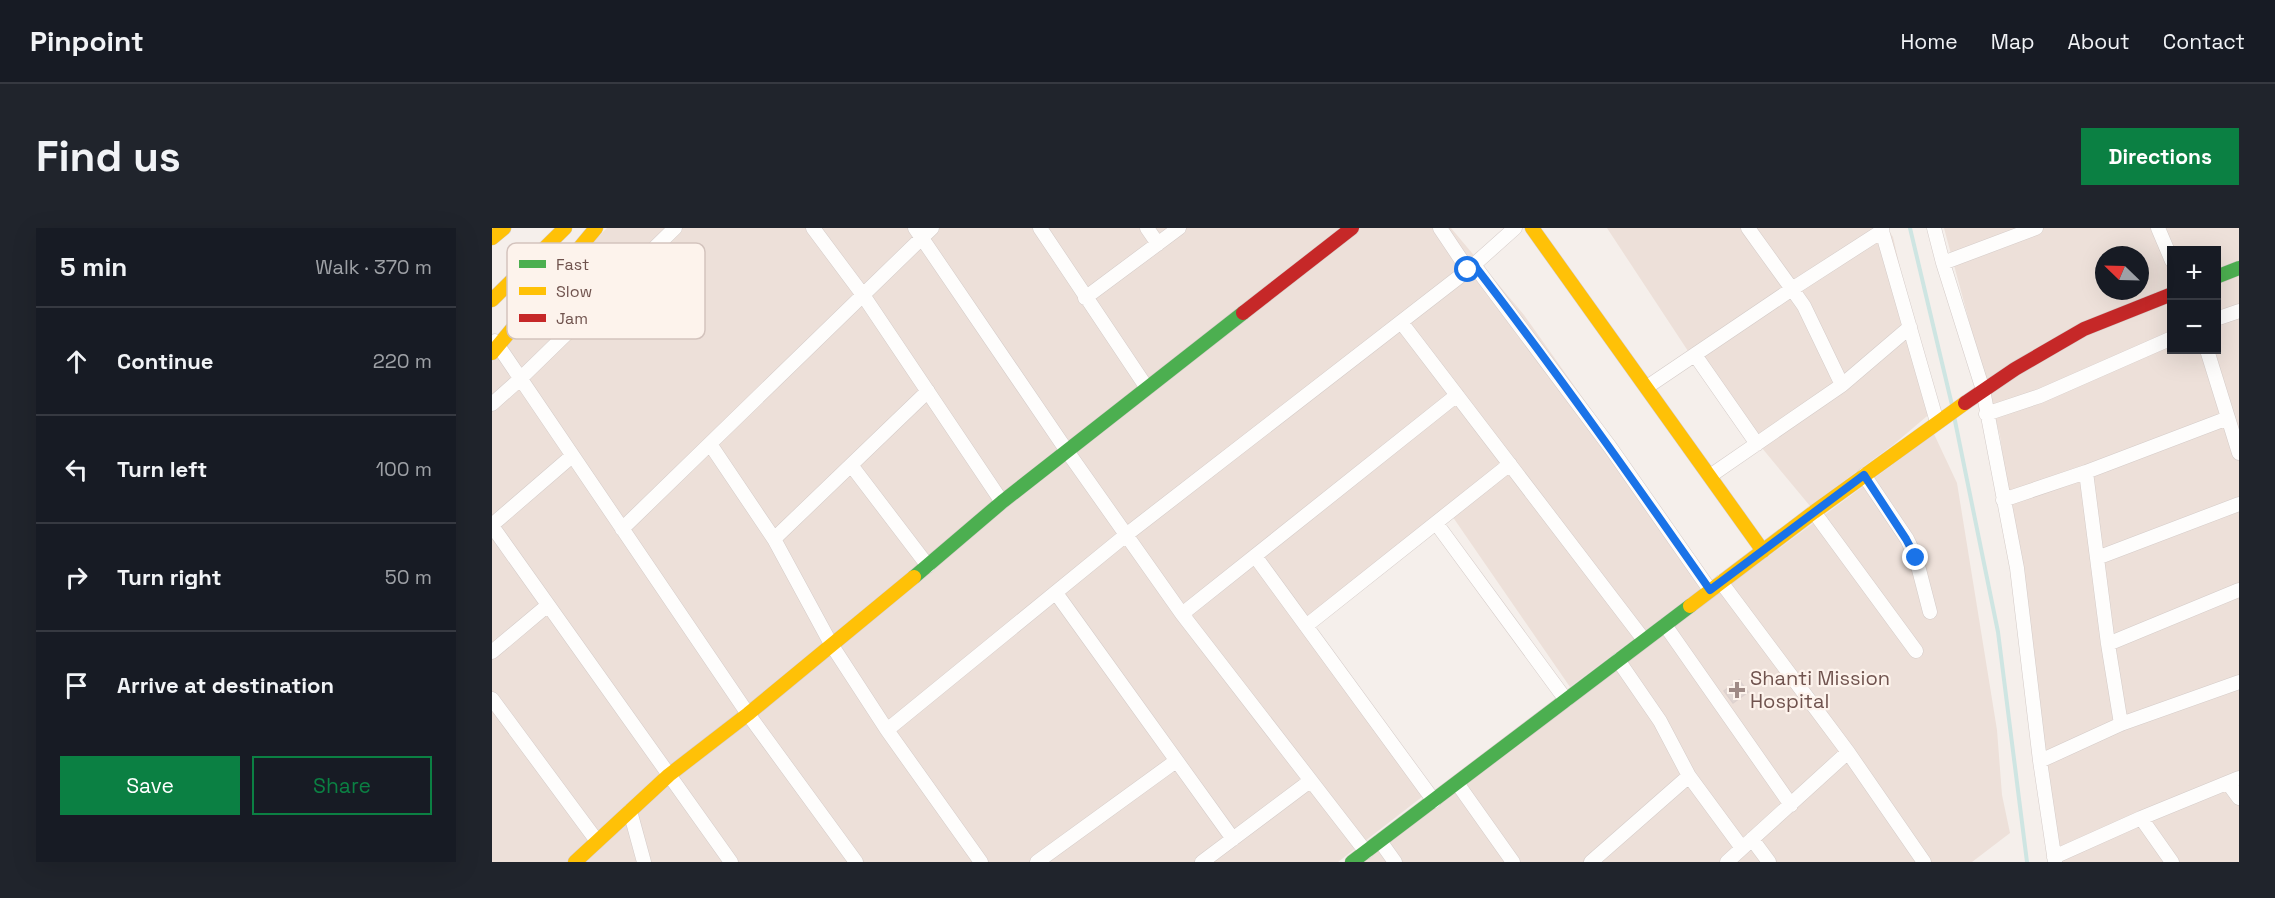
<!DOCTYPE html>
<html lang="en">
<head>
<meta charset="utf-8">
<style>
  :root { --surface:#171b24; --page:#20242c; --text:#f1f3f6; --muted:#9ea1a6; --line:#363941; --accent:#0b8043 }
  body { margin:0; font-family:"Space Grotesk",sans-serif; background:var(--page); color:var(--text) }
  .controls { position:absolute; right:18px; top:18px; display:grid; overflow:hidden; border-radius:0px; box-shadow:0 6px 24px #0002 }
  .controls button { width:54px; height:54px; display:grid; place-items:center; padding:0; border:0; border-bottom:2px solid var(--line); background:var(--surface); color:var(--text); font:30px sans-serif }
  .compass { position:absolute; left:1603px; top:18px; width:54px; height:54px; border-radius:50%; background:var(--surface); box-shadow:0 6px 24px #0002; rotate:293deg }
  .stop { position:absolute; width:18px; height:18px; margin:-14px; border:4px solid #1a73e8; border-radius:50%; background:#fff }
  .stop.end { background:#1a73e8; border-color:#fff; box-shadow:0 2px 6px #0008 }
  .list { margin:0; padding:0; list-style:none }
  h2 { display:flex; justify-content:space-between; align-items:center; height:78px; margin:0; padding:0 24px; font-size:26px }
  h2 small { font-size:20px; font-weight:400; color:var(--muted) }
  .list li { display:grid; grid-template-columns:39px 1fr auto; gap:18px; align-items:center; box-sizing:border-box; height:108px; padding:0 24px; border-top:2px solid var(--line) }
  .list b { display:block; font-size:22px; white-space:nowrap }
  .list em { font-size:20px; font-style:normal; color:var(--muted) }
  .actions { display:flex; gap:12px; padding:18px 24px }
  .actions a { flex:1; padding:14px 0; border:2px solid var(--accent); border-radius:0px; text-align:center; font-size:21px; color:var(--accent) }
  .actions .main { background:var(--accent); color:#fff }
  .icon { flex:none; width:33px; height:33px; fill:none; stroke:currentColor; stroke-width:2; stroke-linecap:round; stroke-linejoin:round }
  .map { position:relative; flex:none; width:1747px; height:634px; overflow:hidden; border-radius:0px }
  header { display:flex; align-items:center; gap:36px; box-sizing:border-box; height:84px; padding:0 30px; background:var(--surface); border-bottom:2px solid var(--line) }
  header strong { font-size:28px }
  nav { display:flex; gap:33px; margin-inline-start:auto; font-size:21px }
  .intro { display:flex; align-items:center; justify-content:space-between; box-sizing:border-box; height:144px; padding:0 36px }
  h1 { margin:0; font-size:42px }
  .button { padding:15px 27px; border-radius:0px; background:var(--accent); color:#fff; font-size:21px; font-weight:700 }
  main { display:flex; gap:36px; padding:0 36px }
  aside { flex:1; background:var(--surface); border-radius:0px; box-shadow:0 6px 24px #0002 }
  .map>svg:first-child { display:block }
  .residential { fill:#ede0d9; fill-rule:evenodd }
  .lines { fill:none; stroke-linecap:round; stroke-linejoin:round }
  .stream { stroke:#cee5e2; stroke-width:4 }
  .building { fill:#e1d7d3; stroke:#ddd1ce; stroke-width:1.5 }
  .street-casing { stroke:#d4cbc8; stroke-width:15 }
  .fast-casing { stroke:#d4cbc8; stroke-width:15 }
  .slow-casing { stroke:#d4cbc8; stroke-width:15 }
  .jam-casing { stroke:#d4cbc8; stroke-width:15 }
  .street { stroke:#fefdfc; stroke-width:14 }
  .fast { stroke:#4caf50; stroke-width:14 }
  .slow { stroke:#ffc107; stroke-width:14 }
  .jam { stroke:#c62828; stroke-width:14 }
  .route { stroke:#1a73e8; stroke-width:8 }
  .poi-dot { fill:#9f8a85; stroke:#fdf3ec; stroke-width:2 }
  .labels { text-anchor:middle; dominant-baseline:central; stroke-width:4.5; stroke-linejoin:round; paint-order:stroke }
  .poi-label { font-size:20px; fill:#70534e; stroke:#fdf3ec; text-anchor:start }
  .key { fill:#fdf3ec; stroke:#d3c3bd; stroke-width:1.5 }
  .key-label { font-size:16px; fill:#70534e }
</style>
</head>
<body>
<header>
<strong>Pinpoint</strong>
<nav><a>Home</a><a>Map</a><a>About</a><a>Contact</a></nav>
</header>
<div class="intro"><h1>Find us</h1><a class="button">Directions</a></div>
<main>
<aside>
<h2>5 min<small>Walk · 370 m</small></h2>
<ul class="list">
<li><svg class="icon" aria-label="ahead" viewBox="0 0 24 24"><path d="M12 20V5M6 11l6-6 6 6"/></svg><div><b>Continue</b></div><em>220 m</em></li>
<li><svg class="icon" aria-label="left" viewBox="0 0 24 24"><path d="M17 20v-9H6M10 6l-5 5 5 5"/></svg><div><b>Turn left</b></div><em>100 m</em></li>
<li><svg class="icon" aria-label="right" viewBox="0 0 24 24"><path d="M7 20v-9h11M14 6l5 5-5 5"/></svg><div><b>Turn right</b></div><em>50 m</em></li>
<li><svg class="icon" aria-label="arrive" viewBox="0 0 24 24"><path d="M6 21V4h12l-3 4 3 4H6"/></svg><div><b>Arrive at destination</b></div></li>
</ul>
<div class="actions"><a class="main">Save</a><a>Share</a></div>
</aside>
<div class="map">
<svg width="1747" height="634" viewBox="0 0 1747 634">
  <rect width="100%" height="100%" fill="#f5efeb"/>
  <path class="residential" d="M115 0H959L1032 87 1220 352 1078 459 956 282 818 391 935 565 846 634H0V134L97 18Z
    M1115 0H1395L1401 9 1441 183 1401 217 1318 278 1221 161Z
    M1452 0H1747V634H1568L1508 208ZM1680 22H1724V122H1680ZM1612 27H1648V63H1612Z
    M1442 206 1465 255 1505 502 1510 567 1518 605 1480 634H870L1063 486Z"/>
  <g class="lines">
    <path class="stream" d="M1418 0 1460 177
      M1462 188 1506 404 1535 634"/>
  </g>
  <path class="building" d="M1247 452 1256 464 1241 475 1232 463Z"/>
  <g class="lines">
    <defs>
      <path id="street" d="M321 0 371 67 510 274
        M423 0 575 223 690 386 874 624
        M548 0 655 160
        M655 0 666 16
        M948 0 976 42
        M1256 0 1300 61 1390 3V0
        M1442 0 1451 35 1491 162 1525 340 1548 533 1563 634
        M1666 0 1680 33
        M1390 3 1445 194
        M1451 35 1544 0
        M982 37 1118 219 1218 362
        M593 70 687 0
        M1724 91 1747 83
        M909 94 1152 412
        M3 113 256 486 364 634
        M1715 122 1747 225
        M1203 127 1265 216
        M1350 157 1418 99
        M1155 159 1300 61 1312 78 1350 157 1218 248
        M0 176 27 152 183 0
        M1494 186 1548 168 1680 110
        M218 216 282 311 339 416 395 502
        M359 237 436 338
        M1372 247 1415 311 1424 330 1438 384
        M1511 272 1594 244
        M1322 284 1424 423
        M944 295 1074 472
        M0 297 80 228
        M0 298 239 634
        M130 301 440 0
        M282 311 436 163
        M763 328 942 573
        M1605 330 1747 276
        M1229 354 1356 524 1432 634
        M564 365 741 611
        M690 386 965 167
        M1173 397 1299 577
        M814 398 1018 236
        M1616 416 1747 362
        M0 424 56 377
        M1126 432 1168 493 1197 548 1250 620
        M0 471 105 613
        M1629 496 1616 416 1594 244 1736 190
        M1548 533 1629 496 1747 454
        M965 555 1021 634
        M1736 555 1747 570
        M138 583 152 634
        M1649 590 1747 550
        M1260 611 1277 634
        M888 613 903 634
        M1562 629 1649 590 1680 634
        M489 634 395 502 634 307 976 42 1023 0
        M545 634 684 533
        M710 634 818 553
        M1099 634 1197 548
        M1235 634 1356 524"/>
      <path id="fast" d="M1724 49 1747 40
        M422 349 510 274 751 85
        M860 634 1198 378"/>
      <path id="slow" d="M1040 0 1271 323
        M0 10 12 0
        M0 72 73 0
        M0 125 104 0
        M1198 378 1322 284 1473 175
        M83 634 177 547 256 486 422 349"/>
      <path id="jam" d="M751 85 860 0
        M1473 175 1523 141 1592 101 1680 66"/>
    </defs>
    <use href="#street" class="street-casing"/>
    <use href="#fast" class="fast-casing"/>
    <use href="#slow" class="slow-casing"/>
    <use href="#jam" class="jam-casing"/>
    <use href="#street" class="street"/>
    <use href="#fast" class="fast"/>
    <use href="#slow" class="slow"/>
    <use href="#jam" class="jam"/>
  </g>
  <g class="lines">
    <path class="route" d="M976 42 982 37C1064 143 1141 252 1218 362L1372 247 1414 311 1424 330"/>
  </g>
  <path class="poi-dot" d="M1242 453h6v6h6v6h-6v6h-6v-6h-6v-6h6z"/>
  <g class="labels">
    <g class="poi-label">
      <text x="1258" y="450">Shanti Mission<tspan x="1258" dy="23">Hospital</tspan></text>
    </g>
  </g>
  <rect x="15" y="15" width="198" height="96" rx="9" class="key"/>
  <rect x="27" y="32" width="27" height="8" fill="#4caf50"/>
  <rect x="27" y="59" width="27" height="8" fill="#ffc107"/>
  <rect x="27" y="86" width="27" height="8" fill="#c62828"/>
  <g class="key-label">
    <text x="64" y="42">Fast</text>
    <text x="64" y="69">Slow</text>
    <text x="64" y="96">Jam</text>
  </g>
</svg>
<div class="controls">
<button>+</button>
<button>−</button>
</div>
<svg class="compass" viewBox="-18 -18 36 36"><path d="M0-13l5 13h-10z" fill="#e53935"/><path d="M0 13l5-13h-10z" fill="#9ea1a6"/></svg>
<div class="stop" style="left:976px;top:42px"></div>
<div class="stop end" style="left:1424px;top:330px"></div>
</div>
</main>
</body>
</html>
